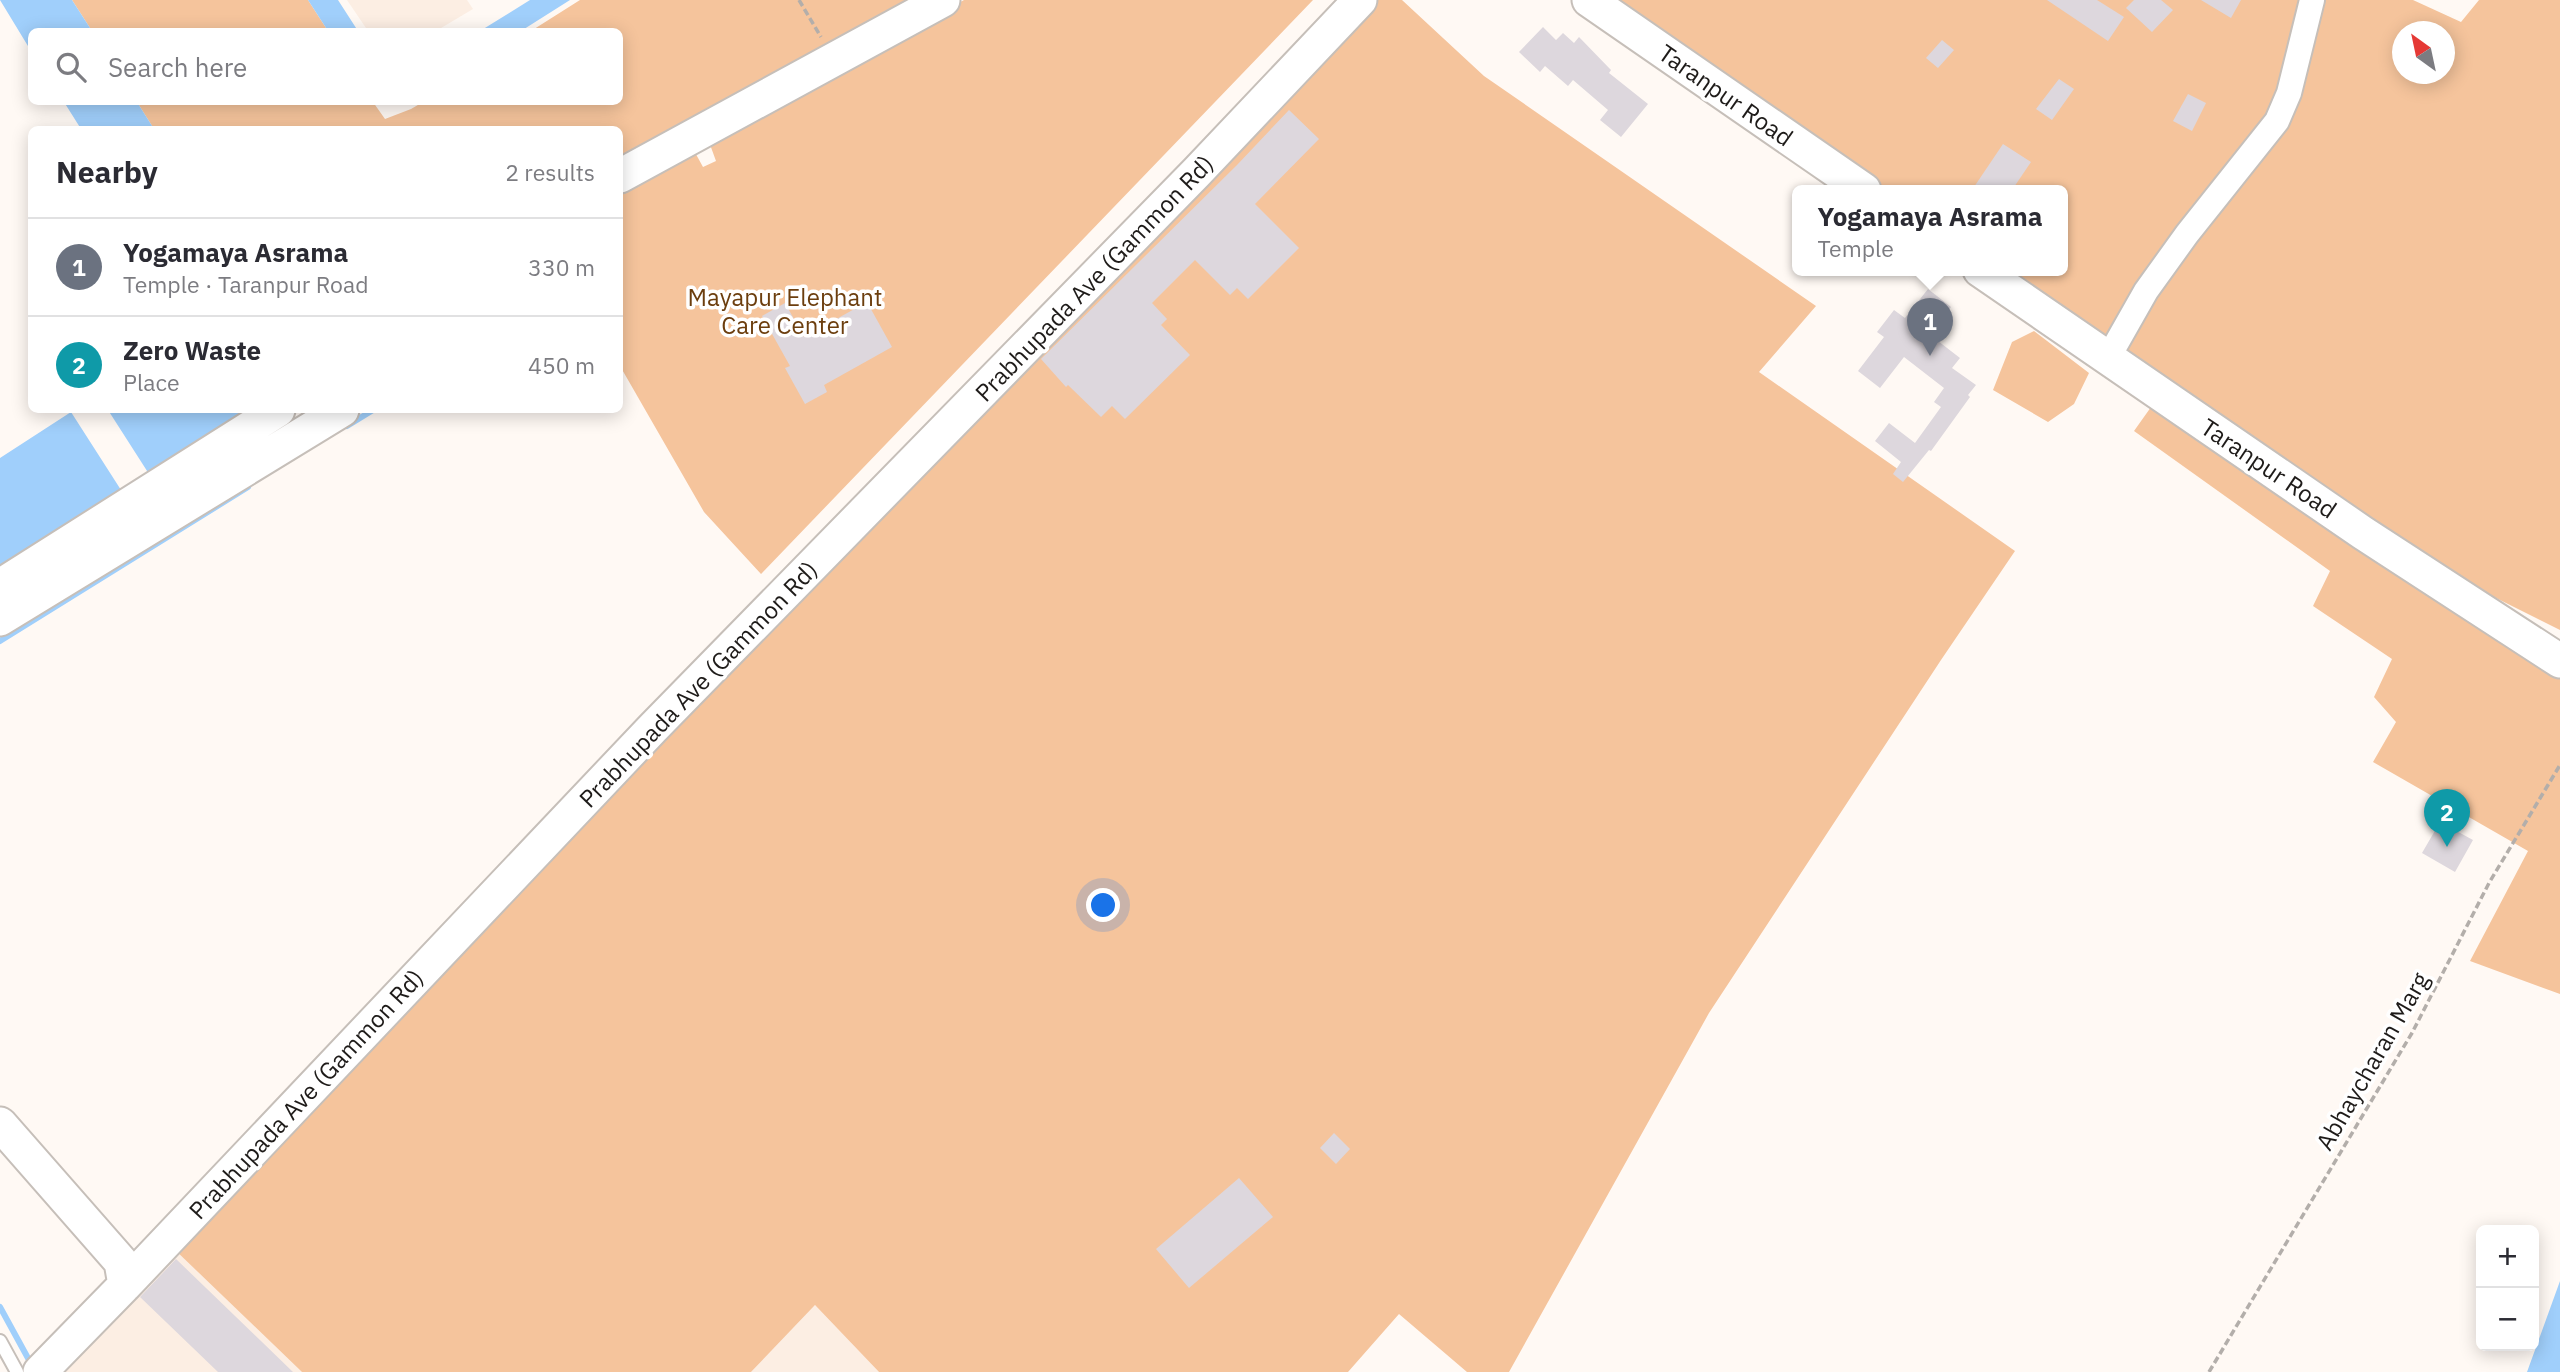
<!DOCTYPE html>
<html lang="en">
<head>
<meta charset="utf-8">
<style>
  :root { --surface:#fff; --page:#f7f7f7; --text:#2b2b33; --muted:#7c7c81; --line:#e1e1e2; --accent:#0f766e }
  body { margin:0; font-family:"IBM Plex Sans",sans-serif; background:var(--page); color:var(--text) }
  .controls { position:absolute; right:21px; bottom:21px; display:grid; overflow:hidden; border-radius:10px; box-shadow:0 4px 18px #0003 }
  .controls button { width:63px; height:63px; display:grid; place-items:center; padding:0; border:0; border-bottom:2px solid var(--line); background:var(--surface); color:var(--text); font:35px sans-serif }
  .compass { position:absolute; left:2392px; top:21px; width:63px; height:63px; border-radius:50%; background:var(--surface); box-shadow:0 4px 18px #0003; rotate:327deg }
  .you { position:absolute; left:1104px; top:906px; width:24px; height:24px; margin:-18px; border:5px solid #fff; border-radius:50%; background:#1a73e8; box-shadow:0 0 0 10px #1a73e833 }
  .badge { display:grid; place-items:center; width:46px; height:46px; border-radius:50%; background:var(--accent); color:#fff; font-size:23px; font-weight:700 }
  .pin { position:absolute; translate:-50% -58px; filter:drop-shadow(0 2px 4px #0008) }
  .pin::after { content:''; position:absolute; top:37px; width:24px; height:21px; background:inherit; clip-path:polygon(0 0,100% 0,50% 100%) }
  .popup { position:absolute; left:1792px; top:185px; width:276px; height:91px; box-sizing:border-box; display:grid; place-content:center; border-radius:10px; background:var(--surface); filter:drop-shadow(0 2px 5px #0005); font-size:23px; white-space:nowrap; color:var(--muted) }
  .popup b { font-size:26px; color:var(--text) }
  .popup::after { content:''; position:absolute; left:50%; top:100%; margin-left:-14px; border:14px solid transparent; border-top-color:var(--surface) }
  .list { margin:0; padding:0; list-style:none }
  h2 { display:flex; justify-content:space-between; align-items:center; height:91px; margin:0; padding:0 28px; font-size:30px }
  h2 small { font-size:23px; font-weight:400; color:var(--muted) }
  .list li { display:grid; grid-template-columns:46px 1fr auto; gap:21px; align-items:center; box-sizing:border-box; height:98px; padding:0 28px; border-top:2px solid var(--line) }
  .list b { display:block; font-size:26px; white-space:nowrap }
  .list p { margin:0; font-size:23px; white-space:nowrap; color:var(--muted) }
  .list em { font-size:23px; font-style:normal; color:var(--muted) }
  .icon { flex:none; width:38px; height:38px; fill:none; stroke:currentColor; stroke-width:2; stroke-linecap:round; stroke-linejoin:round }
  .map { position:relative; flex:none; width:2560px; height:1372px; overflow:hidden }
  .search { position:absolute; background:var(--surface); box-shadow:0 4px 18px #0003; left:28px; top:28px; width:595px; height:77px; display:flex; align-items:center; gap:18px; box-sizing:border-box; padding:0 24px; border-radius:10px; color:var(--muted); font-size:26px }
  .panel { position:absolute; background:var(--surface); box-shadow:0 4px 18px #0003; left:28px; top:126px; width:595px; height:287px; border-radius:10px }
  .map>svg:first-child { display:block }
  .built { fill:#fceee3 }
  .green { fill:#f5c49c; fill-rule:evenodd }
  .water { fill:#a0cffb }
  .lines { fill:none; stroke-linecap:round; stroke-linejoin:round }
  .stream { stroke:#a0cffb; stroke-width:6 }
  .building { fill:#ddd7dd }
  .lane-casing { stroke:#c6bfb9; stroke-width:16 }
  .street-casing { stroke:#c6bfb9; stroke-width:28 }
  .secondary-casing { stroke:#c6bfb9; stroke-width:37 }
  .path { stroke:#b3aeaa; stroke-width:3.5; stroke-dasharray:7 3.5; stroke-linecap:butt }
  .lane { stroke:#fff; stroke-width:12 }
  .street { stroke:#fff; stroke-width:24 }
  .secondary { stroke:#fff; stroke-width:33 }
  .labels { text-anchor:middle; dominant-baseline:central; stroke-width:7; stroke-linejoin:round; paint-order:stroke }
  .street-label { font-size:24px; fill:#1e1b19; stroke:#fff }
  .park-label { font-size:24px; fill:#6c3e0e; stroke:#fff }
</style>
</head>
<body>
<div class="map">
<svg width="2560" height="1372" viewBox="0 0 2560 1372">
  <rect width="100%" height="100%" fill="#fff9f4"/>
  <path class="built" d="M347 0H467L473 9 436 31H368Z
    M173 1248 302 1372H52Z
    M815 1305 879 1372H751Z"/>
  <path class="green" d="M72 0H308L328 31H92Z
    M580 0H917L620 162V130L154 129 137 102H373L385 119 411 109 423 102H620V32L531 31Z
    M964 0H1313L761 574 704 512 620 366V185L692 147 703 167 716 161 708 139Z
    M1360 0H1402L1484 76 1816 306 1759 372 2015 551 1941 660 1709 1013 1509 1372H1467L1399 1314 1348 1372H879L815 1305 751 1372H302L173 1248Z
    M1611 0H2413L2461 22 2479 0H2560V630L2466 583 2005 270H2063V190H1888ZM2402 32H2444V74H2402Z
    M2034 331 2089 373 2074 404 2048 422 1993 390 2012 342Z
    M2156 400 2560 673V994L2470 961 2528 851 2373 762 2396 722 2374 697 2392 659 2313 606 2330 571 2134 431Z"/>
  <path class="water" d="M0 0H72L92 31 32 32 31 51Z
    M308 0H338L358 31H328Z
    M530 0H570L521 31H480Z
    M64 102H137L154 129H81Z
    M108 410H250L149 474Z
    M71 412 121 490 0 567V458Z
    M2560 1281V1372H2527Z"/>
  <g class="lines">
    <path class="stream" d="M347 426 373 410
      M0 641 248 487
      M0 1307 29 1360"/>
  </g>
  <path class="building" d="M2047 0H2097L2124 17 2108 41Z
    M2134 0H2161L2173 10 2152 32 2126 8Z
    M2201 0H2241L2231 18Z
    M1543 27 1556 40 1563 33 1574 43 1579 37 1611 70 1609 73 1648 104 1621 137 1600 120 1608 110 1573 80 1568 86 1545 66 1540 72 1519 52Z
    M1942 40 1954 50 1938 68 1926 58Z
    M2059 79 2074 89 2052 120 2036 109Z
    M2188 94 2206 103 2192 131 2173 121Z
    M1289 110 1319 139 1255 204 1299 248 1248 299 1237 288 1230 295 1195 260 1152 303 1167 319 1161 325 1190 355 1125 419 1112 406 1101 417 1068 385 1066 387 1041 359 1237 165Z
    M2003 144 2031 162 2012 190H1972Z
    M1928 289 1951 307 1929 334 1960 358 1952 368 1976 385 1968 395 1970 397 1931 451 1929 450 1903 482 1893 474 1901 462 1875 441 1889 423 1915 443 1941 407 1934 402 1944 388 1904 357 1880 388 1858 371 1884 337 1877 332 1894 310 1905 318Z
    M867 302 892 347 824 385 827 392 805 404 785 368 790 366 762 316 785 303 804 337Z
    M2440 822 2473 840 2455 872 2422 853Z
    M1334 1133 1350 1149 1336 1164 1320 1148Z
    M1239 1178 1273 1217 1189 1288 1156 1249Z
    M176 1259 293 1372H218L140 1297Z"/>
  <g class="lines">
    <defs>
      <path id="lane" d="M0 1341 17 1372"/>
      <path id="street" d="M2108 358 2146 291 2187 234 2277 121 2289 93 2312 0"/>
      <path id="secondary" d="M1589 0 1864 190
        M620 176 943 0
        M1980 270 2363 533 2560 661
        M0 586 278 410
        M0 619 342 410
        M0 1124 121 1262 125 1285
        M40 1372 125 1285 652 729 1197 172 1360 0"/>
    </defs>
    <use href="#lane" class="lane-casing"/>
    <use href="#street" class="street-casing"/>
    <use href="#secondary" class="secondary-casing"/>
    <path class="path" d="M799 0 821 37
      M2209 1372 2412 1033 2489 883 2560 765"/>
    <use href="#lane" class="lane"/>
    <use href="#street" class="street"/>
    <use href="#secondary" class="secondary"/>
  </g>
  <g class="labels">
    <g class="street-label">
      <text transform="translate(1726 95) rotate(35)">Taranpur Road</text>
      <text transform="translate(1094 278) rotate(-46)">Prabhupada Ave (Gammon Rd)</text>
      <text transform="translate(2269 468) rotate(34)">Taranpur Road</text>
      <text transform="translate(698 684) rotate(-46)">Prabhupada Ave (Gammon Rd)</text>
      <text transform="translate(2372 1061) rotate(-60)">Abhaycharan Marg</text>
      <text transform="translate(306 1094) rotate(-47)">Prabhupada Ave (Gammon Rd)</text>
    </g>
    <g class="park-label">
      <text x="785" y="297">Mayapur Elephant<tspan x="785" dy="28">Care Center</tspan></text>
    </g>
  </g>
</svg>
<div class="controls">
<button>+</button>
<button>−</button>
</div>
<svg class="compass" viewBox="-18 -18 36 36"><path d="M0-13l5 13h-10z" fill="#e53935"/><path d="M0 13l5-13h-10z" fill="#7c7c81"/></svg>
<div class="you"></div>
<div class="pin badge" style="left:1930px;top:356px;background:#6b7280">1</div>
<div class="popup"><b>Yogamaya Asrama</b>Temple</div>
<div class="pin badge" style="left:2447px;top:847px;background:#0f9aa8">2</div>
<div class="search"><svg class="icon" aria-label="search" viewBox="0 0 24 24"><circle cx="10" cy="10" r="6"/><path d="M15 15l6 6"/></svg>Search here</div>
<section class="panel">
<h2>Nearby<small>2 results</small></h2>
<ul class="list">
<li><span class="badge" style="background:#6b7280">1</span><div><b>Yogamaya Asrama</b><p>Temple · Taranpur Road</p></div><em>330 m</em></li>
<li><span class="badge" style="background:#0f9aa8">2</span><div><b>Zero Waste</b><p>Place</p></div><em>450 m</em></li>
</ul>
</section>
</div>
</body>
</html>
